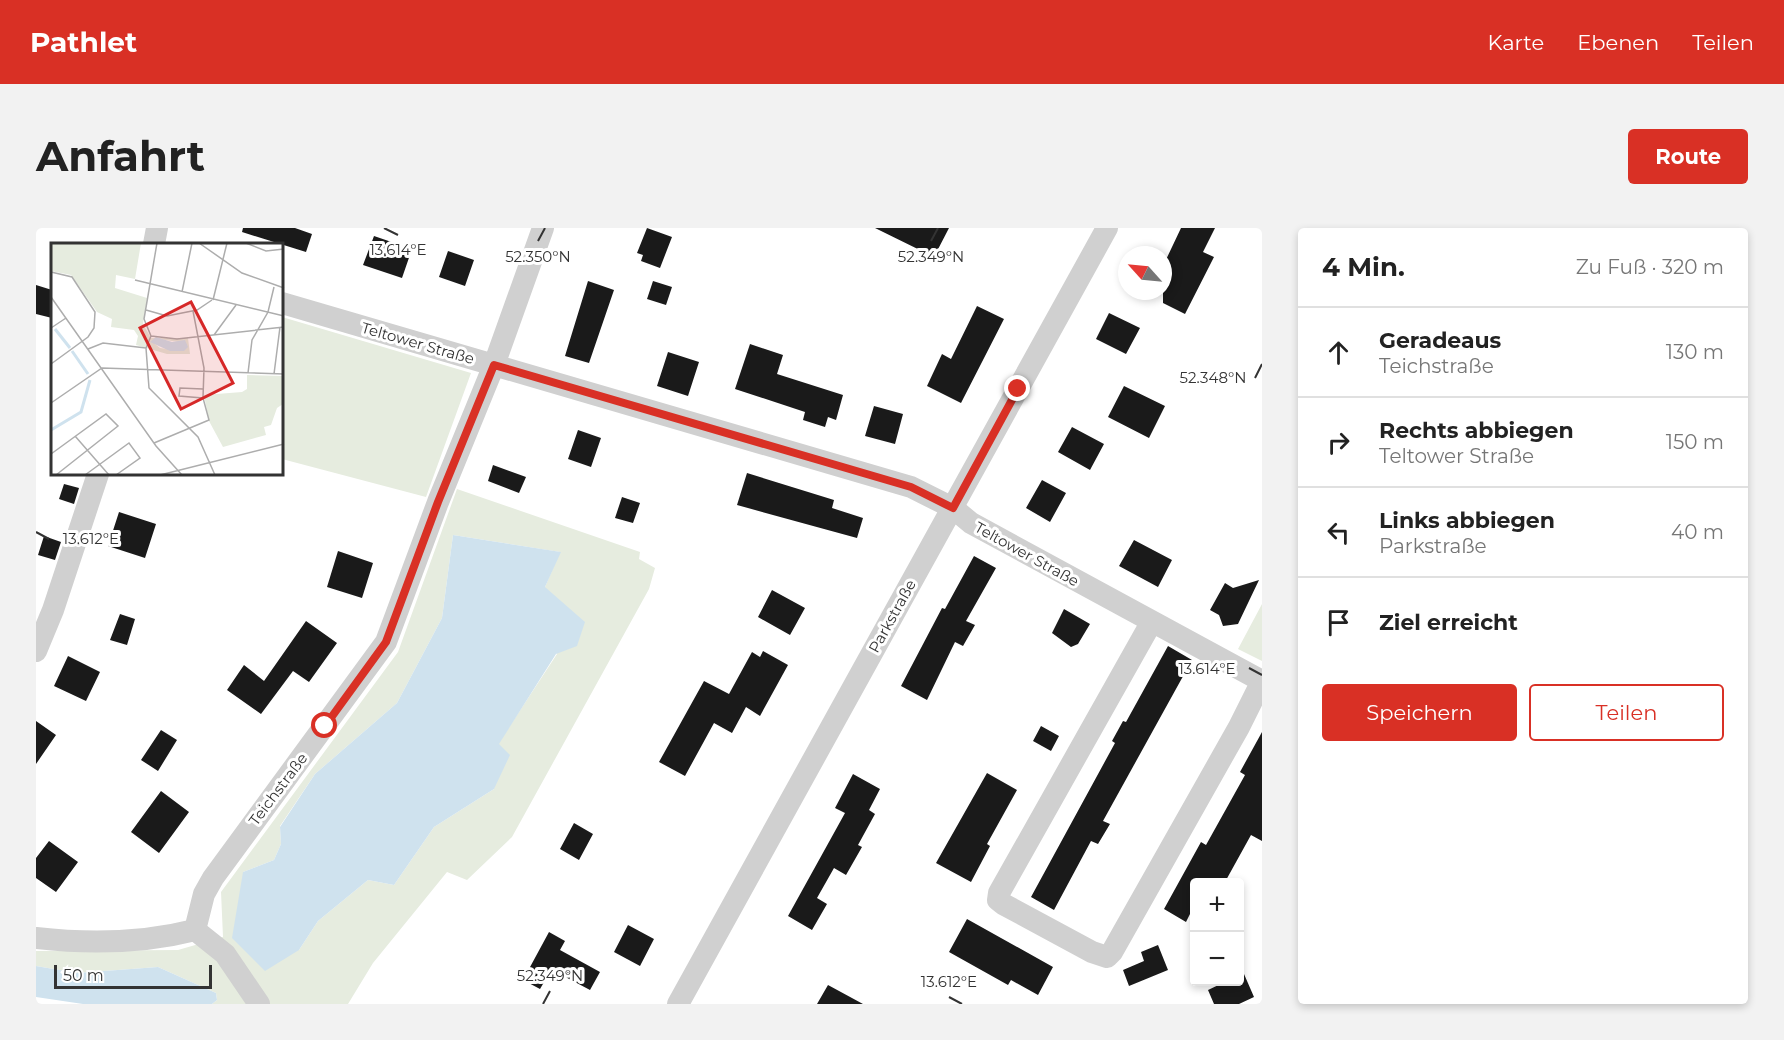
<!DOCTYPE html>
<html lang="de">
<head>
<meta charset="utf-8">
<style>
  :root { --surface:#fff; --page:#f2f2f2; --text:#222; --muted:#767676; --line:#e0e0e0; --accent:#d93025 }
  body { margin:0; font-family:Montserrat,sans-serif; background:var(--page); color:var(--text) }
  .controls { position:absolute; right:18px; bottom:18px; display:grid; overflow:hidden; border-radius:6px; box-shadow:0 3px 9px #0003 }
  .controls button { width:54px; height:54px; display:grid; place-items:center; padding:0; border:0; border-bottom:2px solid var(--line); background:var(--surface); color:var(--text); font:30px sans-serif }
  .compass { position:absolute; left:1082px; top:18px; width:54px; height:54px; border-radius:50%; background:var(--surface); box-shadow:0 3px 9px #0003; rotate:297deg }
  .scale { position:absolute; left:18px; bottom:15px; width:158px; box-sizing:border-box; padding-left:6px; border:3px solid #333; border-top:0; font-size:16px; line-height:21px; white-space:nowrap; color:#333; -webkit-text-stroke:4px #fff; paint-order:stroke }
  .stop { position:absolute; width:18px; height:18px; margin:-14px; border:4px solid #d93025; border-radius:50%; background:#fff }
  .stop.end { background:#d93025; border-color:#fff; box-shadow:0 2px 6px #0008 }
  .list { margin:0; padding:0; list-style:none }
  h2 { display:flex; justify-content:space-between; align-items:center; height:78px; margin:0; padding:0 24px; font-size:26px }
  h2 small { font-size:20px; font-weight:400; color:var(--muted) }
  .list li { display:grid; grid-template-columns:39px 1fr auto; gap:18px; align-items:center; box-sizing:border-box; height:90px; padding:0 24px; border-top:2px solid var(--line) }
  .list b { display:block; font-size:22px; white-space:nowrap }
  .list p { margin:0; font-size:20px; white-space:nowrap; color:var(--muted) }
  .list em { font-size:20px; font-style:normal; color:var(--muted) }
  .actions { display:flex; gap:12px; padding:18px 24px }
  .actions a { flex:1; padding:14px 0; border:2px solid var(--accent); border-radius:6px; text-align:center; font-size:21px; color:var(--accent) }
  .actions .main { background:var(--accent); color:#fff }
  .icon { flex:none; width:33px; height:33px; fill:none; stroke:currentColor; stroke-width:2; stroke-linecap:round; stroke-linejoin:round }
  .map { position:relative; flex:none; width:1226px; height:776px; overflow:hidden; border-radius:6px }
  header { display:flex; align-items:center; gap:36px; box-sizing:border-box; height:84px; padding:0 30px; background:var(--accent); color:#fff }
  header strong { font-size:28px }
  nav { display:flex; gap:33px; margin-inline-start:auto; font-size:21px }
  .intro { display:flex; align-items:center; justify-content:space-between; box-sizing:border-box; height:144px; padding:0 36px }
  h1 { margin:0; font-size:42px }
  .button { padding:15px 27px; border-radius:6px; background:var(--accent); color:#fff; font-size:21px; font-weight:700 }
  main { display:flex; gap:36px; padding:0 36px }
  aside { flex:1; background:var(--surface); border-radius:6px; box-shadow:0 3px 9px #0003 }
  .map>svg:first-child { display:block }
  .green { fill:#e6ecdf; fill-rule:evenodd }
  .water { fill:#cfe2ee }
  .building { fill:#1a1a1a }
  .lines { fill:none; stroke-linecap:round; stroke-linejoin:round }
  .minor { stroke:#d0d0d0; stroke-width:22 }
  .route { stroke:#d93025; stroke-width:8 }
  .ticks { fill:none; stroke:#333; stroke-width:2 }
  .labels { text-anchor:middle; dominant-baseline:central; stroke-width:6; stroke-linejoin:round; paint-order:stroke }
  .street-label { font-size:15px; fill:#333; stroke:#fff }
  .inset-river { fill:none; stroke:#cfe2ee; stroke-width:3 }
  .inset-road { fill:none; stroke:#adadad; stroke-width:1.5 }
  .view { fill:#d62828; fill-opacity:0.15; stroke:#d62828; stroke-width:3 }
  .inset-edge { fill:none; stroke:#333; stroke-width:3 }
  .ticks-label { font-size:15px; text-anchor:middle; fill:#333; stroke:#fff; stroke-width:6; stroke-linejoin:round; paint-order:stroke }
</style>
</head>
<body>
<header>
<strong>Pathlet</strong>
<nav><a>Karte</a><a>Ebenen</a><a>Teilen</a></nav>
</header>
<div class="intro"><h1>Anfahrt</h1><a class="button">Route</a></div>
<main>
<div class="map">
<svg width="1226" height="776" viewBox="0 0 1226 776">
  <rect width="100%" height="100%" fill="#fff"/>
  <path class="green" d="M246 89 435 145 390 269 246 231Z
    M421 261 604 324 603 331 619 340 613 361 476 609 431 652 411 644 337 735 312 776H176L181 772 180 765 122 739 41 745 0 738V723L142 722 187 709 185 664 362 424ZM417 307 524 324 509 359 521 426 462 516 458 561 398 599 358 657 332 652 282 693 263 722 207 644 238 632 245 616 244 598 279 546 361 475 406 390Z
    M1226 376V433L1202 421Z"/>
  <path class="water" d="M417 307 525 324 509 359 549 394 541 418 520 426 463 516 474 527 458 561 398 599 358 657 332 652 282 693 263 722 229 743 196 710 207 644 238 632 245 616 244 599 279 546 361 475 406 390Z
    M0 738 41 745 122 739 180 765 181 772 176 776H47L0 769Z"/>
  <path class="building" d="M207 0H259L276 6 270 24 206 4Z
    M611 0 636 9 624 40 605 33 607 27 601 25Z
    M839 0H913L898 29Z
    M1145 0H1179L1167 24 1178 29 1149 86 1127 75V38Z
    M338 8 376 21 366 50 327 37Z
    M412 23 438 32 429 58 403 49Z
    M552 53 578 62 553 135 529 128Z
    M617 53 636 59 630 77 611 71Z
    M0 57 16 62V90L0 86Z
    M941 78 968 91 925 175 891 158 906 126 915 131Z
    M1073 85 1104 100 1090 126 1060 111Z
    M714 116 747 127 741 146 807 167 800 192 792 189 789 199 767 192 769 184 699 161Z
    M632 124 663 134 652 168 621 158Z
    M1088 158 1129 178 1113 210 1072 189Z
    M838 178 867 186 859 216 829 208Z
    M1036 199 1068 216 1054 242 1022 224Z
    M542 202 565 210 555 239 532 231Z
    M457 237 490 249 483 265 452 253Z
    M711 245 798 272 796 280 827 290 821 310 701 277Z
    M1006 252 1030 265 1014 294 990 280Z
    M28 256 43 260 38 276 23 271Z
    M586 269 604 275 597 295 579 290Z
    M83 284 120 296 109 330 72 318Z
    M8 308 25 314 19 332 2 327Z
    M1098 312 1136 332 1122 359 1083 338Z
    M302 323 337 335 326 370 291 359Z
    M938 328 960 340 930 393 939 397 927 418 919 414 891 472 865 458 906 380 909 381Z
    M1223 352 1202 396 1187 398 1183 387 1174 382 1189 355 1197 360Z
    M736 362 769 380 754 407 722 389Z
    M1028 381 1054 396 1042 416 1035 419 1016 405Z
    M84 386 99 391 91 417 74 412Z
    M270 393 301 415 273 454 257 443 225 486 191 462 208 437 228 453Z
    M1132 418 1156 432 1067 593 1074 596 1062 616 1055 613 1018 682 995 669 1079 515 1076 513 1087 493 1090 494Z
    M727 423 752 437 724 488 710 479 696 505 678 495 649 548 623 534 668 453 693 466 716 424 724 429Z
    M32 428 64 444 50 473 18 458Z
    M0 493 20 507 0 536Z
    M1005 498 1023 508 1015 523 997 513Z
    M125 502 141 512 122 543 105 532Z
    M1226 504V613L1215 607 1189 654H1158V685L1154 686 1150 694 1128 681 1165 614 1170 617 1209 547 1204 544Z
    M951 545 981 562 951 616 954 618 935 654 900 635Z
    M817 546 844 561 833 582 839 586 822 617 826 619 810 647 798 640 781 670 791 676 776 702 752 688 809 585 799 580Z
    M125 563 153 584 123 625 95 604Z
    M538 595 557 606 543 632 524 621Z
    M13 613 42 634 20 664 0 650V630Z
    M931 691 1017 739 1002 767 975 752 972 757 913 724Z
    M592 697 618 711 604 738 578 724Z
    M513 704 529 713 524 722 564 744 554 762 520 744 518 746 514 744 504 761 487 752Z
    M1122 717 1132 742 1093 758 1087 742 1108 733 1105 724Z
    M1208 746 1218 769 1203 776H1178L1172 762 1191 753H1203V748Z
    M792 757 827 776H781Z"/>
  <g class="lines">
    <path class="minor" d="M118 16 121 0
      M246 75 875 259 917 280 935 295 1226 453
      M1115 395 963 665 962 672 967 676 1056 724 1071 729 1076 724 1203 499 1226 453
      M0 423 17 382 62 246
      M159 702 168 666 177 650 350 414 402 274 458 137 507 0
      M159 702 189 726 223 776
      M0 710C53 716 108 715 159 702
      M642 776 1071 0"/>
  </g>
  <g class="lines">
    <path class="route" d="M289 498 350 414 402 274 458 137 875 259 917 280 982 161"/>
  </g>
  <path class="ticks" d="M348 0 362 7M502 13 509 0M895 13 902 0M1219 150 1226 136M0 304 13 311M1213 440 1226 447M913 769 926 776M507 776 514 763"/>
  <g class="labels">
    <g class="street-label">
      <text transform="translate(382 115) rotate(16)">Teltower Straße</text>
      <text transform="translate(991 326) rotate(29)">Teltower Straße</text>
      <text transform="translate(856 388) rotate(-61)">Parkstraße</text>
      <text transform="translate(242 561) rotate(-53)">Teichstraße</text>
    </g>
  </g>
  <g transform="translate(15 15)">
    <rect width="232" height="232" fill="#fff"/>
    <path d="M0 0H90L84 36 65 32 64 45 96 55 92 81 100 95H137L139 111H116L85 102 87 93 83 87 60 84 61 76 46 69 20 32 0 28ZM107 96 128 99 136 104 130 108 109 105 104 101ZM196 132 232 133V161L226 165 220 182 213 184 215 192 172 204 158 178 153 152 191 149 196 146Z" fill="#e6ecdf" fill-rule="evenodd"/>
    <path d="M105 94 121 99 134 97 137 104 133 108H119L99 99Z" fill="#cfe2ee"/>
    <path class="inset-river" d="M4 86 19 105M21 108 37 131M0 187 30 169 39 137"/>
    <path class="inset-road" d="M148 0 191 30 233 45M195 0 215 8 233 6M0 29 21 34 44 69 43 85 37 94 0 121M84 37 233 73M131 49 141 0M0 54 105 203 131 232M162 57 176 0M95 67 116 73 146 67 161 57M0 85 15 75M163 92 185 62M100 93 95 105 98 145 147 194 164 232M100 93 126 96 233 84M100 93 93 76 106 0M37 106 52 100 95 105M197 130 201 97 217 69 223 44M223 131 229 84M152 155 128 153 129 145 152 146M0 160 51 125 233 131M24 193 58 232M103 200 158 177 152 155 153 125 142 68M0 211 55 171 67 183 5 232M34 232 78 200 89 215 65 232M109 232 233 201"/>
    <path class="view" d="M140 59 182 140 130 166 89 85Z"/>
    <rect width="232" height="232" class="inset-edge"/>
  </g>
  <g class="ticks-label">
    <text x="362" y="27">13.614°E</text>
    <text x="502" y="34">52.350°N</text>
    <text x="895" y="34">52.349°N</text>
    <text x="1177" y="155">52.348°N</text>
    <text x="55" y="316">13.612°E</text>
    <text x="1171" y="446">13.614°E</text>
    <text x="514" y="753">52.349°N</text>
    <text x="913" y="759">13.612°E</text>
  </g>
</svg>
<div class="controls">
<button>+</button>
<button>−</button>
</div>
<svg class="compass" viewBox="-18 -18 36 36"><path d="M0-13l5 13h-10z" fill="#e53935"/><path d="M0 13l5-13h-10z" fill="#767676"/></svg>
<div class="scale">50 m</div>
<div class="stop" style="left:289px;top:498px"></div>
<div class="stop end" style="left:982px;top:161px"></div>
</div>
<aside>
<h2>4 Min.<small>Zu Fuß · 320 m</small></h2>
<ul class="list">
<li><svg class="icon" aria-label="ahead" viewBox="0 0 24 24"><path d="M12 20V5M6 11l6-6 6 6"/></svg><div><b>Geradeaus</b><p>Teichstraße</p></div><em>130 m</em></li>
<li><svg class="icon" aria-label="right" viewBox="0 0 24 24"><path d="M7 20v-9h11M14 6l5 5-5 5"/></svg><div><b>Rechts abbiegen</b><p>Teltower Straße</p></div><em>150 m</em></li>
<li><svg class="icon" aria-label="left" viewBox="0 0 24 24"><path d="M17 20v-9H6M10 6l-5 5 5 5"/></svg><div><b>Links abbiegen</b><p>Parkstraße</p></div><em>40 m</em></li>
<li><svg class="icon" aria-label="arrive" viewBox="0 0 24 24"><path d="M6 21V4h12l-3 4 3 4H6"/></svg><div><b>Ziel erreicht</b></div></li>
</ul>
<div class="actions"><a class="main">Speichern</a><a>Teilen</a></div>
</aside>
</main>
</body>
</html>
